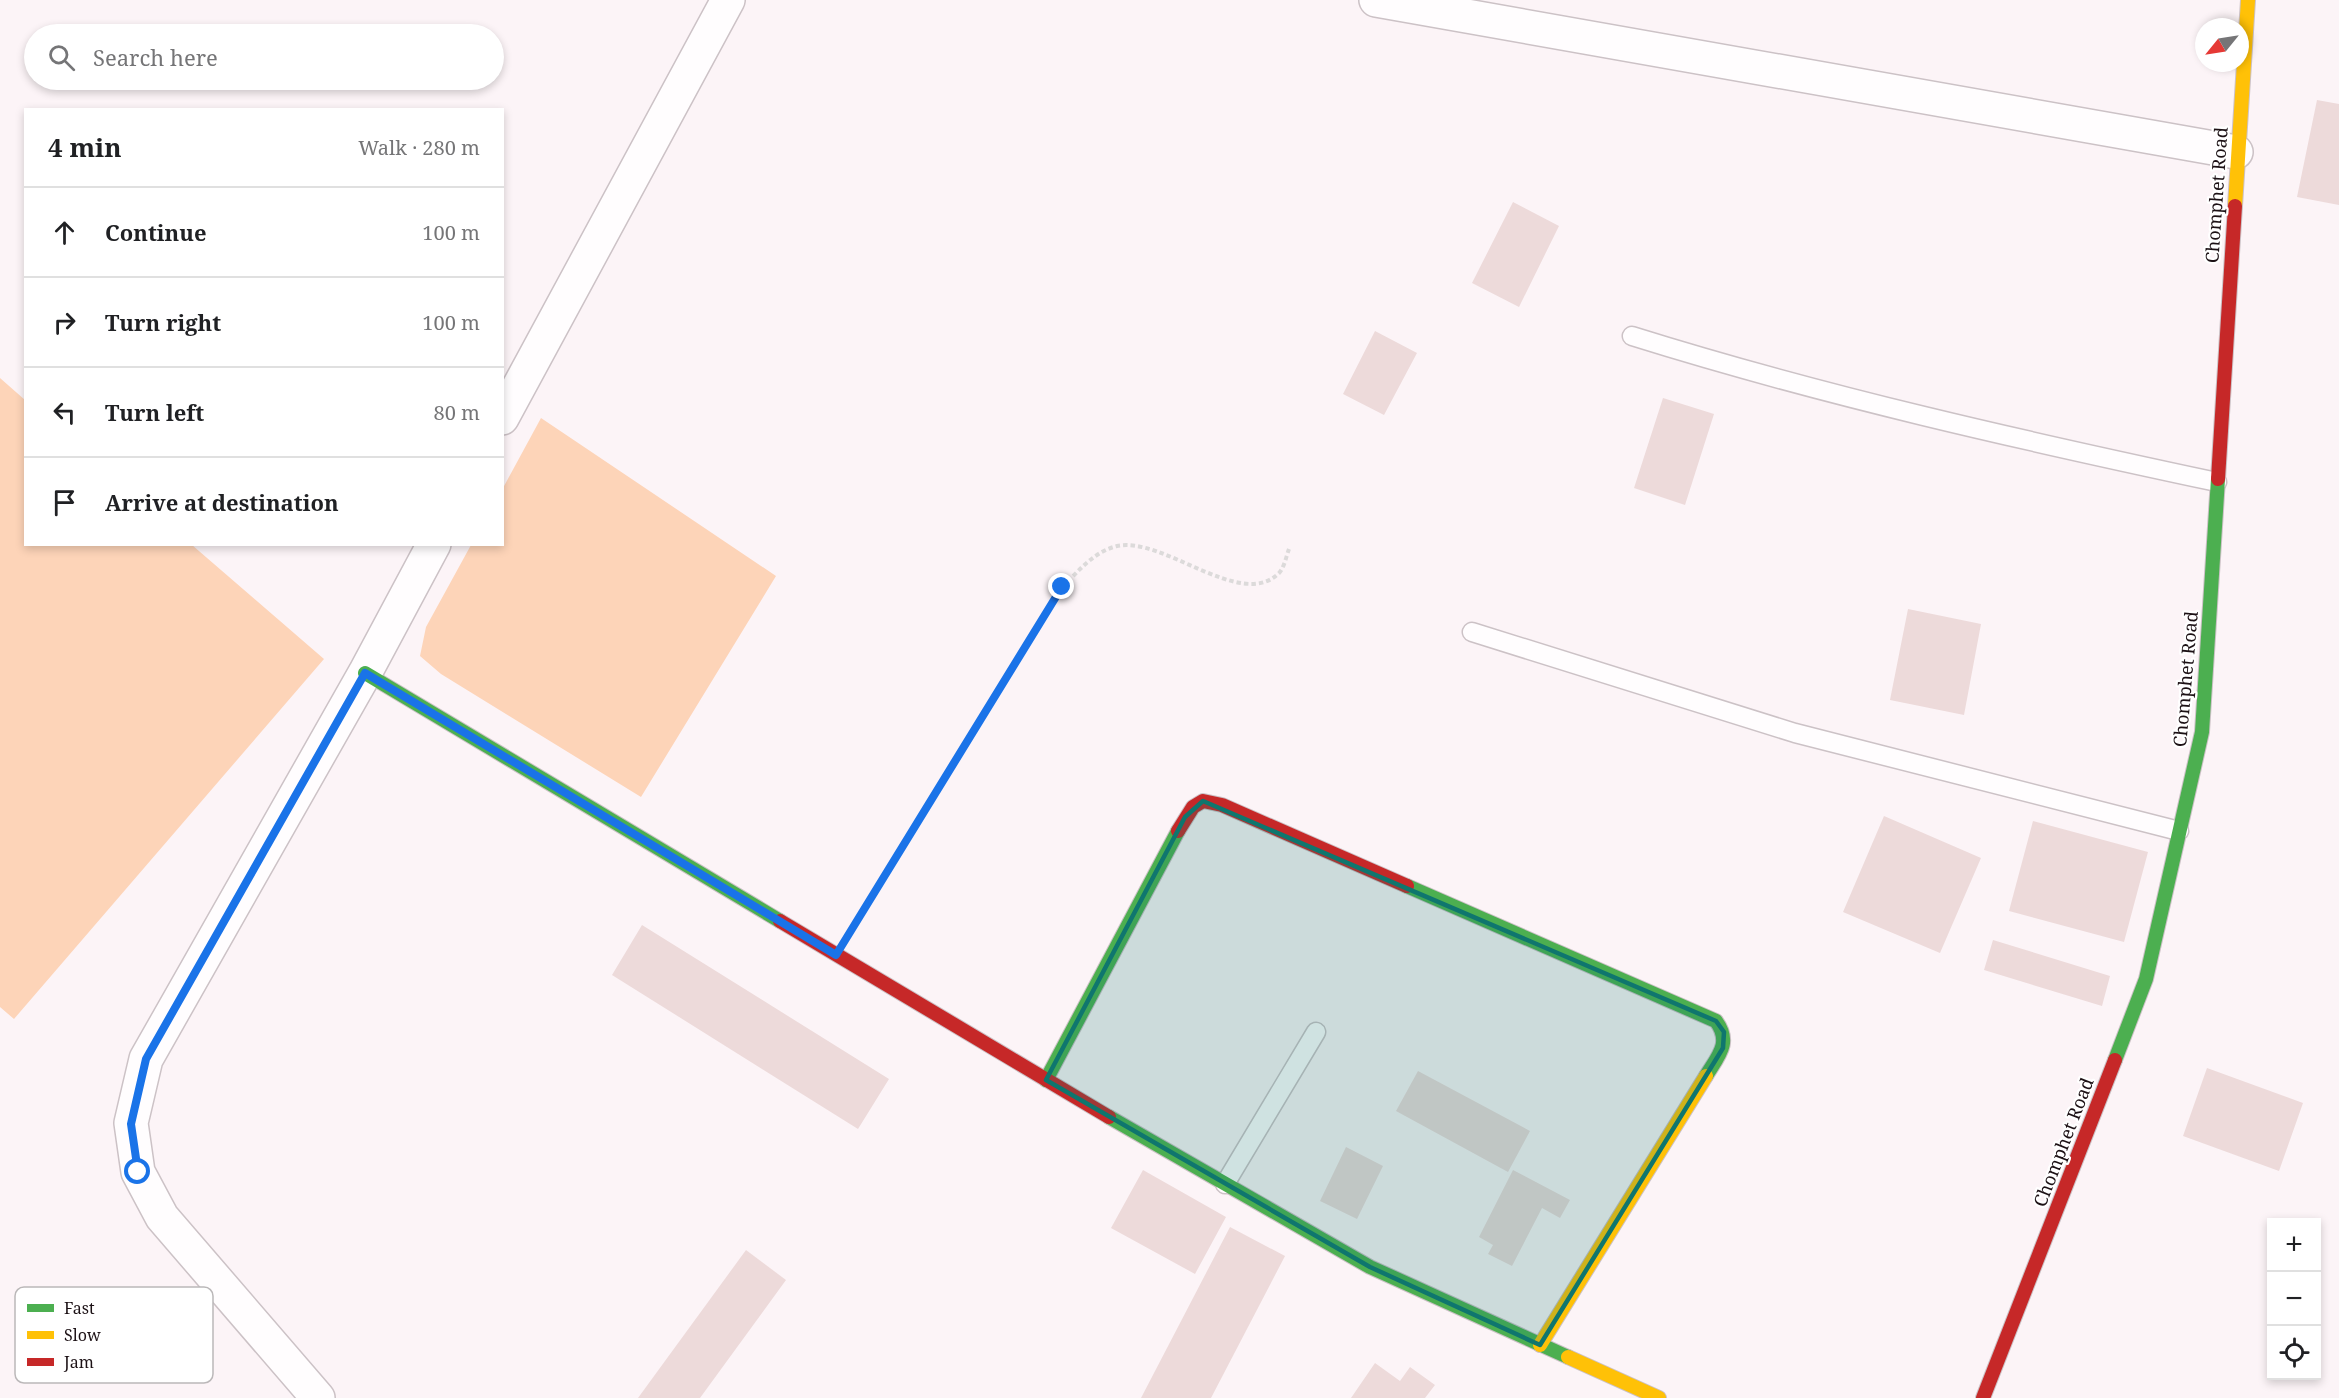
<!DOCTYPE html>
<html lang="en">
<head>
<meta charset="utf-8">
<style>
  :root { --surface:#fff; --page:#f6f6f6; --text:#202124; --muted:#757577; --line:#e0e0e0 }
  body { margin:0; font-family:"Noto Serif",serif; background:var(--page); color:var(--text) }
  .controls { position:absolute; right:18px; bottom:18px; display:grid; overflow:hidden; border-radius:0px; box-shadow:0 3px 9px #0003 }
  .controls button { width:54px; height:54px; display:grid; place-items:center; padding:0; border:0; border-bottom:2px solid var(--line); background:var(--surface); color:var(--text); font:30px sans-serif }
  .compass { position:absolute; left:2195px; top:18px; width:54px; height:54px; border-radius:50%; background:var(--surface); box-shadow:0 3px 9px #0003; rotate:240deg }
  .stop { position:absolute; width:18px; height:18px; margin:-14px; border:4px solid #1a73e8; border-radius:50%; background:#fff }
  .stop.end { background:#1a73e8; border-color:#fff; box-shadow:0 2px 6px #0008 }
  .list { margin:0; padding:0; list-style:none }
  h2 { display:flex; justify-content:space-between; align-items:center; height:78px; margin:0; padding:0 24px; font-size:26px }
  h2 small { font-size:20px; font-weight:400; color:var(--muted) }
  .list li { display:grid; grid-template-columns:39px 1fr auto; gap:18px; align-items:center; box-sizing:border-box; height:90px; padding:0 24px; border-top:2px solid var(--line) }
  .list b { display:block; font-size:22px; white-space:nowrap }
  .list em { font-size:20px; font-style:normal; color:var(--muted) }
  .icon { flex:none; width:33px; height:33px; fill:none; stroke:currentColor; stroke-width:2; stroke-linecap:round; stroke-linejoin:round }
  .map { position:relative; flex:none; width:2339px; height:1398px; overflow:hidden }
  .search { position:absolute; background:var(--surface); box-shadow:0 3px 9px #0003; left:24px; top:24px; width:480px; height:66px; display:flex; align-items:center; gap:15px; box-sizing:border-box; padding:0 21px; border-radius:33px; color:var(--muted); font-size:22px }
  .panel { position:absolute; background:var(--surface); box-shadow:0 3px 9px #0003; left:24px; top:108px; width:480px; height:438px; border-radius:0px }
  .map>svg:first-child { display:block }
  .green { fill:#fdd4b8 }
  .building { fill:#eddada }
  .lines { fill:none; stroke-linecap:round; stroke-linejoin:round }
  .lane-casing { stroke:#ccc2c6; stroke-width:21 }
  .street-casing { stroke:#ccc2c6; stroke-width:36 }
  .fast-casing { stroke:#ccc2c6; stroke-width:16 }
  .slow-casing { stroke:#ccc2c6; stroke-width:16 }
  .jam-casing { stroke:#ccc2c6; stroke-width:16 }
  .path { stroke:#dcdada; stroke-width:4; stroke-dasharray:4.5 3; stroke-linecap:butt }
  .lane { stroke:#fffdfe; stroke-width:18 }
  .street { stroke:#fffdfe; stroke-width:33 }
  .fast { stroke:#4caf50; stroke-width:14 }
  .slow { stroke:#ffc107; stroke-width:14 }
  .jam { stroke:#c62828; stroke-width:14 }
  .route { stroke:#1a73e8; stroke-width:8 }
  .marked { fill:#0f766e; fill-opacity:0.2; stroke:#0f766e; stroke-width:4.5; stroke-linejoin:round }
  .labels { text-anchor:middle; dominant-baseline:central; stroke-width:4.5; stroke-linejoin:round; paint-order:stroke }
  .street-label { font-size:18px; fill:#1c1115; stroke:#fff }
  .key { fill:#fff; stroke:#bbb8b9; stroke-width:1.5 }
  .key-label { font-size:16px; fill:#1c1115 }
</style>
</head>
<body>
<div class="map">
<svg width="2339" height="1398" viewBox="0 0 2339 1398">
  <rect width="100%" height="100%" fill="#fcf4f7"/>
  <path class="green" d="M0 378 25 400 26 544 192 545 324 659 14 1019 0 1007Z
    M541 418 776 576 641 797 441 674 420 656 426 627 471 545 502 544 503 488Z"/>
  <path class="building" d="M2317 100 2339 104V205L2297 197Z
    M1513 202 1559 226 1519 307 1472 283Z
    M1375 331 1417 353 1384 415 1343 394Z
    M1663 398 1714 414 1685 505 1634 488Z
    M1908 609 1981 624 1964 715 1890 700Z
    M1884 816 1981 858 1940 953 1843 912Z
    M2033 821 2148 852 2124 942 2009 911Z
    M642 925 889 1079 858 1129 612 975Z
    M1993 940 2110 976 2102 1006 1984 970Z
    M2207 1068 2303 1103 2279 1171 2183 1136Z
    M1418 1071 1530 1131 1508 1172 1396 1111Z
    M1346 1147 1383 1166 1357 1219 1320 1201Z
    M1143 1170 1226 1217 1195 1274 1111 1228Z
    M1513 1170 1570 1200 1560 1218 1542 1208 1512 1266 1488 1254 1493 1245 1479 1237Z
    M1230 1227 1285 1256 1211 1398H1141Z
    M746 1250 786 1280 700 1398H638Z
    M1375 1363 1400 1381 1410 1367 1435 1385 1425 1398H1351Z"/>
  <g class="lines">
    <defs>
      <path id="lane" d="M1632 336C1824 396 2020 440 2217 482
        M1472 632 1795 733 2179 831
        M1225 1184 1316 1032"/>
      <path id="street" d="M1376 0 2236 152
        M502 418 728 0
        M318 1398 162 1217 138 1172 131 1123 146 1059 365 673 434 544"/>
      <path id="fast" d="M365 673 780 921
        M1407 886 1716 1021C1732 1043 1718 1056 1706 1076
        M2115 1060 2146 979 2202 732 2218 479
        M1046 1080 1178 831
        M1109 1117 1370 1267 1568 1357"/>
      <path id="slow" d="M2235 206 2248 0
        M1540 1345 1706 1076
        M1568 1357 1659 1398"/>
      <path id="jam" d="M2218 479 2235 206
        M1178 831 1193 807 1203 801 1222 805 1407 886
        M780 921 1109 1117
        M1983 1398 2115 1060"/>
    </defs>
    <use href="#lane" class="lane-casing"/>
    <use href="#street" class="street-casing"/>
    <use href="#fast" class="fast-casing"/>
    <use href="#slow" class="slow-casing"/>
    <use href="#jam" class="jam-casing"/>
    <path class="path" d="M854 925 1062 587C1079 571 1093 552 1117 546 1163 536 1240 610 1278 574 1284 569 1286 557 1289 549"/>
    <use href="#lane" class="lane"/>
    <use href="#street" class="street"/>
    <use href="#fast" class="fast"/>
    <use href="#slow" class="slow"/>
    <use href="#jam" class="jam"/>
  </g>
  <g class="lines">
    <path class="route" d="M138 1172 131 1124 146 1059 365 673 836 955 1062 587"/>
  </g>
  <path class="marked" d="M1203 801 1716 1021 1724 1032 1723 1048 1540 1345 1370 1267 1046 1080 1185 817Z"/>
  <g class="labels">
    <g class="street-label">
      <text transform="translate(2216 195) rotate(-86)">Chomphet Road</text>
      <text transform="translate(2185 679) rotate(-85)">Chomphet Road</text>
      <text transform="translate(2063 1142) rotate(-69)">Chomphet Road</text>
    </g>
  </g>
  <rect x="15" y="1287" width="198" height="96" rx="9" class="key"/>
  <rect x="27" y="1304" width="27" height="8" fill="#4caf50"/>
  <rect x="27" y="1331" width="27" height="8" fill="#ffc107"/>
  <rect x="27" y="1358" width="27" height="8" fill="#c62828"/>
  <g class="key-label">
    <text x="64" y="1314">Fast</text>
    <text x="64" y="1341">Slow</text>
    <text x="64" y="1368">Jam</text>
  </g>
</svg>
<div class="controls">
<button>+</button>
<button>−</button>
<button><svg class="icon" aria-label="locate" viewBox="0 0 24 24"><circle cx="12" cy="12" r="6"/><path d="M12 2v4M12 18v4M2 12h4M18 12h4"/></svg></button>
</div>
<svg class="compass" viewBox="-18 -18 36 36"><path d="M0-13l5 13h-10z" fill="#e53935"/><path d="M0 13l5-13h-10z" fill="#757577"/></svg>
<div class="stop" style="left:138px;top:1172px"></div>
<div class="stop end" style="left:1062px;top:587px"></div>
<div class="search"><svg class="icon" aria-label="search" viewBox="0 0 24 24"><circle cx="10" cy="10" r="6"/><path d="M15 15l6 6"/></svg>Search here</div>
<section class="panel">
<h2>4 min<small>Walk · 280 m</small></h2>
<ul class="list">
<li><svg class="icon" aria-label="ahead" viewBox="0 0 24 24"><path d="M12 20V5M6 11l6-6 6 6"/></svg><div><b>Continue</b></div><em>100 m</em></li>
<li><svg class="icon" aria-label="right" viewBox="0 0 24 24"><path d="M7 20v-9h11M14 6l5 5-5 5"/></svg><div><b>Turn right</b></div><em>100 m</em></li>
<li><svg class="icon" aria-label="left" viewBox="0 0 24 24"><path d="M17 20v-9H6M10 6l-5 5 5 5"/></svg><div><b>Turn left</b></div><em>80 m</em></li>
<li><svg class="icon" aria-label="arrive" viewBox="0 0 24 24"><path d="M6 21V4h12l-3 4 3 4H6"/></svg><div><b>Arrive at destination</b></div></li>
</ul>
</section>
</div>
</body>
</html>
